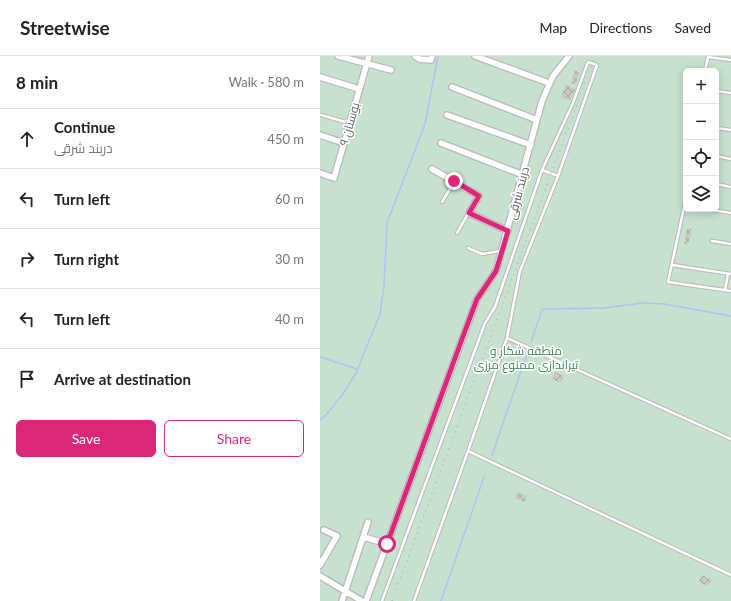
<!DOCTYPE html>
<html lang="en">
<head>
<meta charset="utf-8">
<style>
  :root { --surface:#fff; --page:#f6f6f6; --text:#222; --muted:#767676; --line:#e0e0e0; --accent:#db2777 }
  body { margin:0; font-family:Lato,Cairo,sans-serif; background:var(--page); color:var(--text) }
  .controls { position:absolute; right:12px; top:12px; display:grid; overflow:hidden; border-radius:6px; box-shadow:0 2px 10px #0003 }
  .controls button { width:36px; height:36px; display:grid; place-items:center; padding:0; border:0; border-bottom:1px solid var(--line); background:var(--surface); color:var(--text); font:20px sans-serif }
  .stop { position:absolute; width:12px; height:12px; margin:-9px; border:3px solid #db2777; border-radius:50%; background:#fff }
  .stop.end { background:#db2777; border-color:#fff; box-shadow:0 1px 4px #0008 }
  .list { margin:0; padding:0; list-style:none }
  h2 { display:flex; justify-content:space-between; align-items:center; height:52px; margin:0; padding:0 16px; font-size:17px }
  h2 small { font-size:13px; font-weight:400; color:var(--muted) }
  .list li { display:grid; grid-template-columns:26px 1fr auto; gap:12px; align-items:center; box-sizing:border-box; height:60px; padding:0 16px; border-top:1px solid var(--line) }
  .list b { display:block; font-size:15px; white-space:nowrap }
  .list p { margin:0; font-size:13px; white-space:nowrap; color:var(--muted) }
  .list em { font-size:13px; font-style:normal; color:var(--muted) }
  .actions { display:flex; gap:8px; padding:12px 16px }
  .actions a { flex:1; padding:9px 0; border:1px solid var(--accent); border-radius:6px; text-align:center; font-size:14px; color:var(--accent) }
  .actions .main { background:var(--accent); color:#fff }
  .icon { flex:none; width:22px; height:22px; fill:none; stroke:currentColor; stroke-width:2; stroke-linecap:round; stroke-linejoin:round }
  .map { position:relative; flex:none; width:411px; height:545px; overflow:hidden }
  header { display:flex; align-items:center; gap:24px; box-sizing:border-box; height:56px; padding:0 20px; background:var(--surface); border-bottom:1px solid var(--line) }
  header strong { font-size:19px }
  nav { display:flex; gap:22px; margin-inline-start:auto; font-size:14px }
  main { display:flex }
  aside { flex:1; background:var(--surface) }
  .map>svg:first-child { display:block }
  .green { fill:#c7e2cf; fill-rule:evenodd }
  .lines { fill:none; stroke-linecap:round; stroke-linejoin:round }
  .stream { stroke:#b1c1f4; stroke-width:1.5 }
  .building { fill:url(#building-cross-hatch) }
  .lane-casing { stroke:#b7b7bb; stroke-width:4.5 }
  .street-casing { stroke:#b7b7bb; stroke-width:8 }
  .lane { stroke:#fff; stroke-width:2.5 }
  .street { stroke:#fff; stroke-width:5.5 }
  .rail { stroke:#b4b4b5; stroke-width:1.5; stroke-dasharray:1 5; stroke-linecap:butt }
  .route { stroke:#db2777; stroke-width:5 }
  .labels { text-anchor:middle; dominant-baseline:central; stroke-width:3; stroke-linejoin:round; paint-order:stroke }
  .street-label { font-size:12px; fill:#5e5f65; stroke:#fff }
  .park-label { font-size:12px; fill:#418158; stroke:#fff }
</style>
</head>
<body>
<header>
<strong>Streetwise</strong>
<nav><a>Map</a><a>Directions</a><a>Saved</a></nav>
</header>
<main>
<aside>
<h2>8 min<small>Walk · 580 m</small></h2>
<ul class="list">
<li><svg class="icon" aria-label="ahead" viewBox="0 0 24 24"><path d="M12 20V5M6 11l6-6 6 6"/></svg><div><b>Continue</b><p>دربند شرقی</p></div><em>450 m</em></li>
<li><svg class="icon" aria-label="left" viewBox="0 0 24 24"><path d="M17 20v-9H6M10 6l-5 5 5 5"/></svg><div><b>Turn left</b></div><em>60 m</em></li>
<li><svg class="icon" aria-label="right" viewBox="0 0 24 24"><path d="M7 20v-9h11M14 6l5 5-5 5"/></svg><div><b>Turn right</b></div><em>30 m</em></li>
<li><svg class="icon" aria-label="left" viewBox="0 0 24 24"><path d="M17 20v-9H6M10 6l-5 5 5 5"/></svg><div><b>Turn left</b></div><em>40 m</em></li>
<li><svg class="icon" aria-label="arrive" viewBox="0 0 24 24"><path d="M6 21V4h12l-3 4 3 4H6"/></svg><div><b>Arrive at destination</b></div></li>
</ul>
<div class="actions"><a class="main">Save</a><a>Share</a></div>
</aside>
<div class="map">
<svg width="411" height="545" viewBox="0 0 411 545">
  <defs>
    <pattern id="building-cross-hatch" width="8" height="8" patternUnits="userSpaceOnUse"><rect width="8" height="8" fill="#cacac3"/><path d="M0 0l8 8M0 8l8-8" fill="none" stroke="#a7a7a2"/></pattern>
  </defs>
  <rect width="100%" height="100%" fill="#eeeee7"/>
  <path class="green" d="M0 0H411V545H0ZM366 15H396V153H366Z"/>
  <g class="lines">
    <path class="stream" d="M211 286 222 254 225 253 283 252 323 247 344 248 411 260
      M0 301 37 313
      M0 364 6 359 23 338 36 317 60 258 64 230 67 167 105 68 118 0
      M172 399 207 298
      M121 545 164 421"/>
  </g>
  <path class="building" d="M255 15 260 16 255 29 251 27Z
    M246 29 255 33 250 44 241 41Z
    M367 172 372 173 368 189 364 188Z
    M235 316 244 320 241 327 232 323Z
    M198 436 207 440 204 446 195 442Z
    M382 519 392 524 388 530 379 526Z"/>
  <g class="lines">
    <defs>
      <path id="lane" d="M385 15 388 1 411 4
        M396 35 411 37
        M1 59 29 67
        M396 72 411 74
        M396 100 411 103
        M222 114 238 120
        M396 128 411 131
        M366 142 348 226 411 235
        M122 146 134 126
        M386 153 411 157
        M137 177 148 158
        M392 185 411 188
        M148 192 162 198 180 195
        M352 209 411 218
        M405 234 408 218
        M148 395 187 282 411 383
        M62 545 165 267 175 251 222 114 253 47 268 6 277 9 238 120 200 215 187 282
        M94 545 148 395 411 519"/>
      <path id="street" d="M18 0 71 14
        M95 0 99 3 111 4 112 0
        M155 0 229 27
        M0 21 39 33
        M132 31 217 64
        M127 59 211 89
        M0 79 24 87
        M121 87 203 119
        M112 113 159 140 149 157 188 175
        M0 117 14 122 49 0
        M44 481 67 488
        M0 509 17 480 4 474
        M0 520 42 545
        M22 545 48 466
        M46 545 157 243 176 215 222 45 233 20 249 0"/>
    </defs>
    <use href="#lane" class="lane-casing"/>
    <use href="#street" class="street-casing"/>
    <use href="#lane" class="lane"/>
    <use href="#street" class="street"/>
    <path class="rail" d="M72 545 275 0"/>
  </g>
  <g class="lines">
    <path class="route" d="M67 488 145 275 157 243 176 215 188 175 149 157 159 140 134 125"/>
  </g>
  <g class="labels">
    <g class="street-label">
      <text transform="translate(29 68) rotate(-74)">بوستان ۹</text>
      <text transform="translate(198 137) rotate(-75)">دربند شرقی</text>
    </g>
    <g class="park-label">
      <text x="206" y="294">منطقه شکار و<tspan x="206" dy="14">تیراندازی ممنوع مرزی</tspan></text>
    </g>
  </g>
</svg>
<div class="controls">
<button>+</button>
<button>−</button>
<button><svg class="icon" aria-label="locate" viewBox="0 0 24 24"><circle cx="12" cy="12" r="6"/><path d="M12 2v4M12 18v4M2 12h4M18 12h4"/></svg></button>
<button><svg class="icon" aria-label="layers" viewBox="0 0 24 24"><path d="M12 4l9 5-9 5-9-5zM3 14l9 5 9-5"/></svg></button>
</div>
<div class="stop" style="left:67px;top:488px"></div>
<div class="stop end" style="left:134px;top:125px"></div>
</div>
</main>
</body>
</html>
